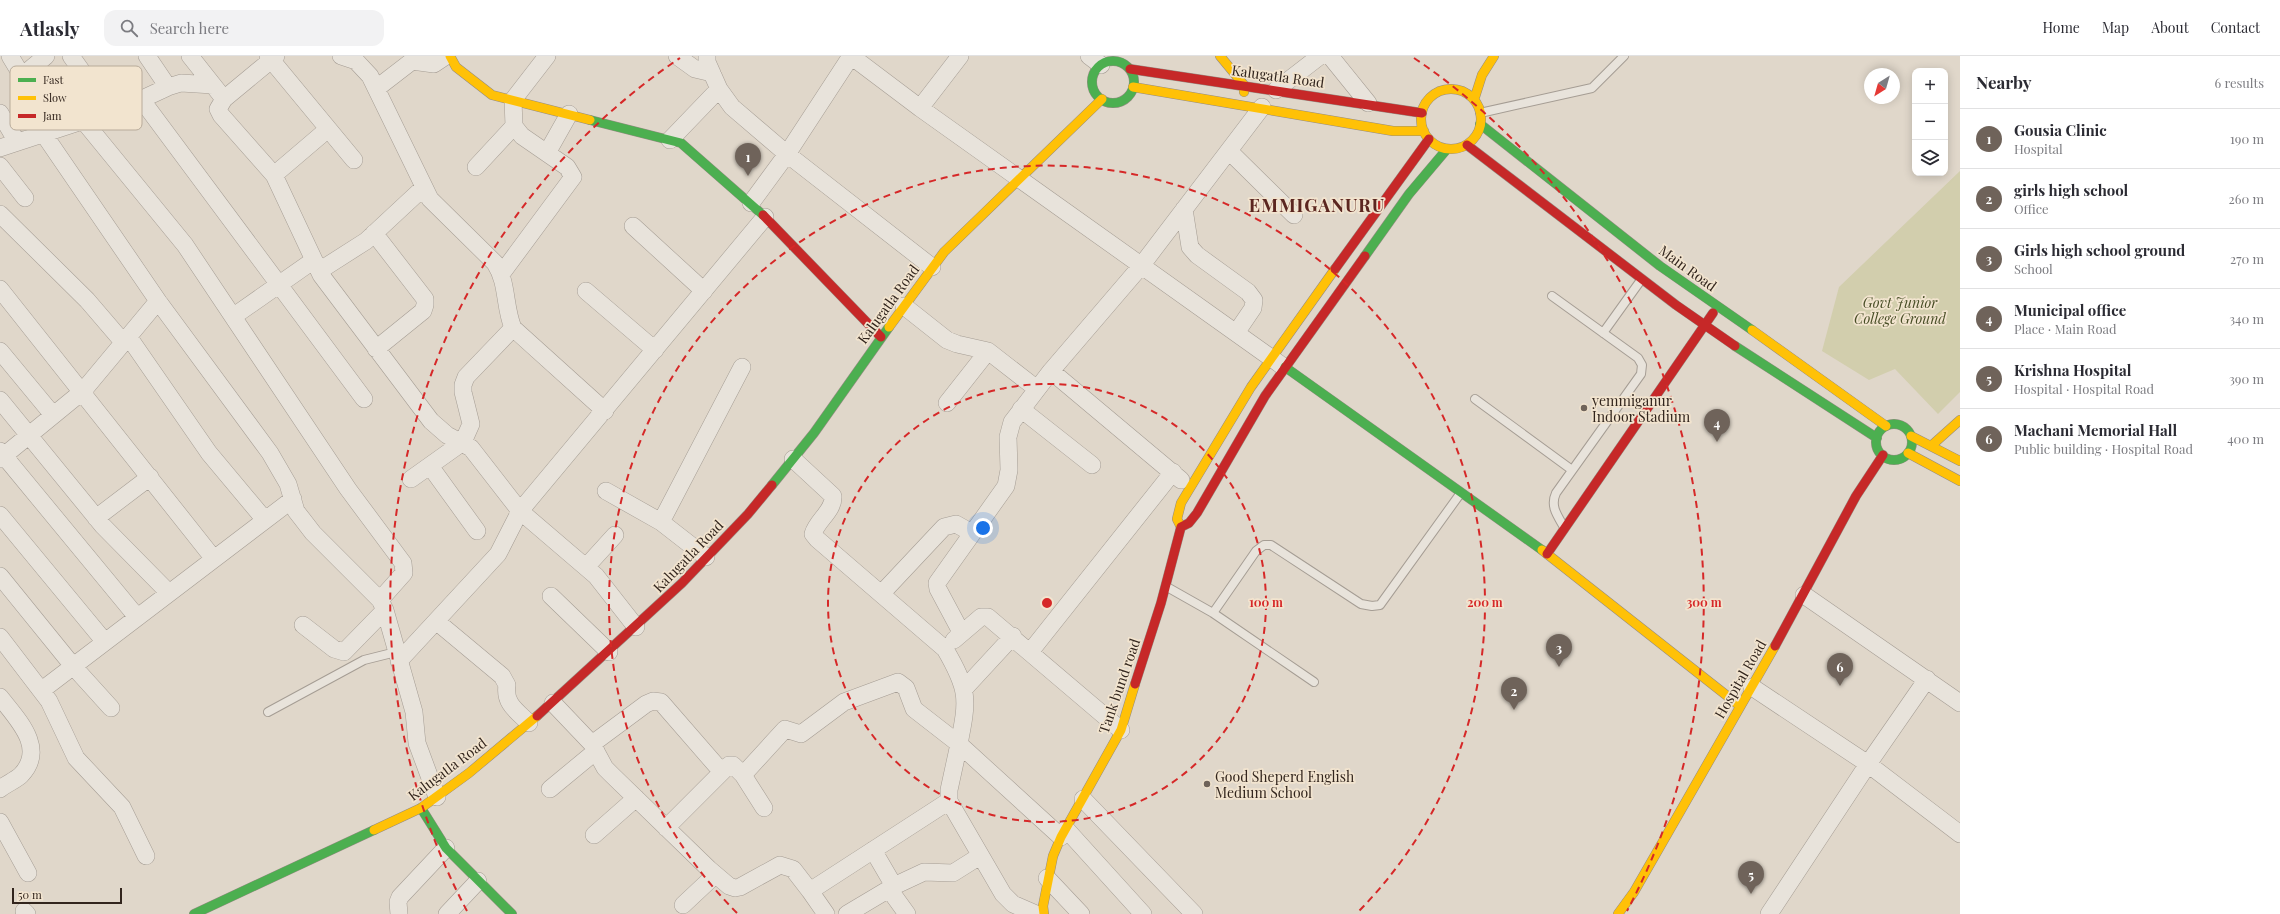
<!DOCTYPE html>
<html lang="en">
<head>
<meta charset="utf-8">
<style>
  :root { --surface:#fff; --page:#f2f2f3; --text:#2b2b33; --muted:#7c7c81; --line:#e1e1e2; --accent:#6f635a }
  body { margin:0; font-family:"Playfair Display",serif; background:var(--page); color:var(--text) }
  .controls { position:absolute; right:12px; top:12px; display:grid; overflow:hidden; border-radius:8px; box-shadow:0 2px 10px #0003 }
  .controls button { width:36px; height:36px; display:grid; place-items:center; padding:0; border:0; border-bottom:1px solid var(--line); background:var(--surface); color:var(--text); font:20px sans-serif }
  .compass { position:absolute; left:1864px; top:12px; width:36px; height:36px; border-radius:50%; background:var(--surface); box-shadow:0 2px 10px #0003; rotate:217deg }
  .scale { position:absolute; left:12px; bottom:10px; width:110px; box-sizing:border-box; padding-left:4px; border:2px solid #32251d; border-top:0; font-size:11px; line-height:14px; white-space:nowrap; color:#32251d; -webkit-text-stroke:3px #f2e4cf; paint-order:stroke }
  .you { position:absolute; left:983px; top:472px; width:14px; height:14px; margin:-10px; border:3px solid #fff; border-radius:50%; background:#1a73e8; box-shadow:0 0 0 6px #1a73e833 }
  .badge { display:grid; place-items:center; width:26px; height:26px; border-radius:50%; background:var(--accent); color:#fff; font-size:13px; font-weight:700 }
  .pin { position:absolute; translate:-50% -33px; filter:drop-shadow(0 1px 2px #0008) }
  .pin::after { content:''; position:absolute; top:21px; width:14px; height:12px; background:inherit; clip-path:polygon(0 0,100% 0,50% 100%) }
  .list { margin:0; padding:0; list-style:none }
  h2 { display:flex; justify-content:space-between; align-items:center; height:52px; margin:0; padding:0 16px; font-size:17px }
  h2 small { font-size:13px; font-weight:400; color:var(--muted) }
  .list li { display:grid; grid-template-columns:26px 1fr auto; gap:12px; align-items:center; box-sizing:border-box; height:60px; padding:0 16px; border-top:1px solid var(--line) }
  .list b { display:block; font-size:15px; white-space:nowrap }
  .list p { margin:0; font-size:13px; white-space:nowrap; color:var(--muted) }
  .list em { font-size:13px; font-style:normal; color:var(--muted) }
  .icon { flex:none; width:22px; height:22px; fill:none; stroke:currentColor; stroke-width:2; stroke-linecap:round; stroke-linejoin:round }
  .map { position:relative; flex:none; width:1960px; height:858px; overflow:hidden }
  header { display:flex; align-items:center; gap:24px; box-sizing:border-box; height:56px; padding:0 20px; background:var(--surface); border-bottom:1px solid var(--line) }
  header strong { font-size:19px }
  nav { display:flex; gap:22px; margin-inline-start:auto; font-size:14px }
  .search { width:280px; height:36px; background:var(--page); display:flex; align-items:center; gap:10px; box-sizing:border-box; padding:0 14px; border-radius:12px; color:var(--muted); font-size:15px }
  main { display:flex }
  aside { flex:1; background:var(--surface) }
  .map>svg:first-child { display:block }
  .green { fill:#d2cead }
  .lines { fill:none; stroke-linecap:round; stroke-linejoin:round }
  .lane-casing { stroke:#a59d94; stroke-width:10 }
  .street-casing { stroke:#a59d94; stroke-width:18 }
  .fast-casing { stroke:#958c83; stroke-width:10 }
  .slow-casing { stroke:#958c83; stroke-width:10 }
  .jam-casing { stroke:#958c83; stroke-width:10 }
  .lane { stroke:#e8e3db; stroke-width:8 }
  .street { stroke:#e8e3db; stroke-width:17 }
  .fast { stroke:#4caf50; stroke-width:9 }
  .slow { stroke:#ffc107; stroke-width:9 }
  .jam { stroke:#c62828; stroke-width:9 }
  .ring { fill:none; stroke:#d62828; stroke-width:2; stroke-dasharray:7 5 }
  .poi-dot { fill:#6f635a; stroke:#f2e4cf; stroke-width:1.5 }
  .labels { text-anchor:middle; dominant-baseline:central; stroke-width:3.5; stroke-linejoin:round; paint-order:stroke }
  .street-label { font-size:14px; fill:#32251d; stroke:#f2e4cf }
  .park-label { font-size:14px; font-style:italic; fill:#474d25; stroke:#f2e4cf }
  .poi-label { font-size:14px; fill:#32251d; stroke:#f2e4cf; text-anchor:start }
  .district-label { font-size:18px; font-weight:bold; letter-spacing:1px; fill:#5b2620; stroke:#f2e4cf }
  .key { fill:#f2e4cf; stroke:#b8ab9a; stroke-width:1 }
  .key-label { font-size:11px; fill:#32251d }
  .centre { fill:#d62828; stroke:#f2e4cf; stroke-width:2 }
  .ring-label { font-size:12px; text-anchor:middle; font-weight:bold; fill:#d62828; stroke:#f2e4cf; stroke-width:3.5; stroke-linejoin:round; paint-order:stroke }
</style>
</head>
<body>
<header>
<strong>Atlasly</strong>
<div class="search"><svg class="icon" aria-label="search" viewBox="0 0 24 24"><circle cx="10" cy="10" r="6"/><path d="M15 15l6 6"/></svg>Search here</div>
<nav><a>Home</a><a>Map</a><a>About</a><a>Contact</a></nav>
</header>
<main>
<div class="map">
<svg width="1960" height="858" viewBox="0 0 1960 858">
  <rect width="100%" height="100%" fill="#e0d7ca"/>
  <path class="green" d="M1960 115V336L1938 358 1895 313 1869 324 1822 295 1839 231Z"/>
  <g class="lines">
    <defs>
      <path id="lane" d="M1480 57 1592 32 1624 0
        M1552 240 1638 302 1642 309 1641 318 1556 437C1550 450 1557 459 1564 471
        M1603 277 1641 224
        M1475 343 1572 414
        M1167 531 1213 557 1256 495 1264 489H1271L1361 548 1372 550 1380 549 1460 438
        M1213 557 1314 626
        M268 656 364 604 396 596"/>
      <path id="street" d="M10 0 54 73
        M71 0 110 55
        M147 0 168 31
        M190 0 213 29
        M268 0 354 104
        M276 0 224 43 218 53 221 59 274 119 321 219 431 365 447 379 471 392 520 455 596 520 636 571
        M341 0 356 5 370 20 430 143 495 207C508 227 504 250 513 272L605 355
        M677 0 695 13 712 17
        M707 0V6L719 33 732 51 787 98 932 211
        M851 0 920 52 1281 309
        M1089 0 1101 9
        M1330 0 1368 47
        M22 20 46 0
        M377 32 412 5 434 8 446 0
        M1276 34 1320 0
        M141 43 364 343
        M920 52 960 0
        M0 57 17 86
        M82 63 185 189 348 433 403 507 404 517 380 544
        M43 77 158 245 270 397 288 428 296 455 303 464 313 477 380 544 385 554 414 656 417 687 437 741
        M670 84 719 33
        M0 92 125 51 168 31 181 27 213 29 224 43
        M1229 95 1294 159
        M547 97 569 58
        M0 110 25 142
        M476 111 514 70
        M274 119 328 73
        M751 147 787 98 851 0
        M1184 153 1190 191 1197 199 1248 236 1254 244 1253 252 1236 277
        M0 158 87 244 123 286
        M633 170 704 235
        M374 177 425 243V249L423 255 376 293
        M319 215 366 185 423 132
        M502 217 573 121 567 111 522 80 514 70 513 44 547 0
        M0 233 214 503
        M586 235 655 294
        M904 250 947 284 957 288 988 295 1037 333
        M234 260 314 204
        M128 280 209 397 265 464
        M0 295 53 359
        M1051 315 1181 424
        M0 344 103 470 169 537
        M947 347 988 295
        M1021 353 1092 409
        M0 395 137 561
        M0 403 83 335 158 245
        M793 403 833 440C834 455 817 464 813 478L817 483 945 593C969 634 968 643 959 688L1061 781
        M430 410 477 475
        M411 423 463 386 471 368 463 336V329L466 321 513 272
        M606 435 661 466 706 501
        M0 459 105 586
        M96 462 150 421
        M661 466 742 311
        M586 511 615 479
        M0 520 73 610 111 652
        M882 537 944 471 956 468 972 477
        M1804 539 1960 647
        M551 540 609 596
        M436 565 502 620 507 629C504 648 517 655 529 667
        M303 569 334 593 344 596 385 554
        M961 576 938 533 937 527 1006 430 1009 414 1008 381 1012 366 1051 315 1141 210 1262 51
        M0 581 49 645 76 702 122 751 146 800
        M954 584 981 561H988L1121 674
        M1030 596 1173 416
        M399 605 498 498 520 455 765 161
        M1752 631 1868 708 1960 778
        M964 633 1013 580
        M42 634 293 443
        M0 641C17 663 47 692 21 719 16 724 6 728 0 733
        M553 647 592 688 605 712 612 719 709 813 729 830 735 832 740 831 780 809 793 813 810 835
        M592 688 646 648 653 645 661 646 721 715
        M743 719 764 752
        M550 733 596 695
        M1083 743 1194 858
        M0 766 28 817
        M666 772 729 709H733L743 719 785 673 801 678 844 646 898 626 906 632 914 653 959 688 949 734V745L1003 838 1013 848 1036 858
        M1066 773 1143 858
        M594 779 636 742
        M873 794 894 830 889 833
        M1047 822 1081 858
        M894 830 924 816 953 817 980 800
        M683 849 715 819
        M24 855 27 858
        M399 858 398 846 400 841 446 792
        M447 858 478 825
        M826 858 810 835 949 745
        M847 858 889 833 907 858
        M1769 858 1868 708 1927 623"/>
      <path id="fast" d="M1092 26a21 21 0 1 1 42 0a21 21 0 1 1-42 0Z
        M590 64 681 87 763 159
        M1480 68 1660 210 1752 274
        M1365 200 1409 138 1447 93
        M1735 290 1877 382
        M1285 311 1542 494
        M1876 386a18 18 0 1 1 36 0a18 18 0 1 1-36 0Z
        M772 429 814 377 889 271
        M421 752 446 792 512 858
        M194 858 374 774"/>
      <path id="slow" d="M450 0 456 11 492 39 590 64
        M1220 0 1244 29V36
        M1133 31 1393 75H1424
        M1421 63a30 30 0 1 1 60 0a30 30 0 1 1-60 0Z
        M1474 44 1482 19 1494 0
        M889 271 944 196 1102 43
        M1752 274 1886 370
        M1911 380 1960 405
        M1931 390 1960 364
        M1908 397 1960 425
        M1181 471 1177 463 1181 447 1251 331 1335 213
        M1542 494 1740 650
        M374 774 421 752 469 717 537 660
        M1044 858 1043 850 1053 800 1061 781 1121 674 1135 628
        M1618 858 1634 836 1775 590"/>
      <path id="jam" d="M1130 13 1422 57
        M1467 89 1676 249 1735 290
        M763 159 881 281
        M1335 213 1429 83
        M1181 471 1189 467 1197 457 1265 340 1365 200
        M1547 498 1713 257
        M1775 590 1856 440 1883 399
        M1135 628 1161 547 1181 471
        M537 660 682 527 748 458 772 429"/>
    </defs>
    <use href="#lane" class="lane-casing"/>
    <use href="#street" class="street-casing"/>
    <use href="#fast" class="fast-casing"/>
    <use href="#slow" class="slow-casing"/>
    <use href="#jam" class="jam-casing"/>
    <use href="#lane" class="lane"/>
    <use href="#street" class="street"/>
    <use href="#fast" class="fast"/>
    <use href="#slow" class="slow"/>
    <use href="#jam" class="jam"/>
  </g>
  <g class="ring">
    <circle cx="1047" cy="547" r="219"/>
    <path d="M737 857A438 438 0 1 1 1357 857"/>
    <path d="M467 855A657 657 0 0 1 680 2M1414 2A657 657 0 0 1 1627 855"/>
  </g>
  <g class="poi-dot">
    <circle cx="1584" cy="352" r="4"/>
    <circle cx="1207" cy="728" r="4"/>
  </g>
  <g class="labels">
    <g class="street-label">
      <text transform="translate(1278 20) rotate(8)">Kalugatla Road</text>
      <text transform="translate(1688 212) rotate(36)">Main Road</text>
      <text transform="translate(888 248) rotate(-54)">Kalugatla Road</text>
      <text transform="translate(688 500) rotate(-46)">Kalugatla Road</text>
      <text transform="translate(1740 623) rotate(-60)">Hospital Road</text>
      <text transform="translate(1119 630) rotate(-71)">Tank bund road</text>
      <text transform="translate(447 713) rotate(-37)">Kalugatla Road</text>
    </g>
    <g class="park-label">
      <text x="1900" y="246">Govt Junior<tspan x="1900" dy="16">College Ground</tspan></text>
    </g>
    <g class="poi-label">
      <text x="1592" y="344">yemmiganur<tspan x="1592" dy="16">Indoor Stadium</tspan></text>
      <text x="1215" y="720">Good Sheperd English<tspan x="1215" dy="16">Medium School</tspan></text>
    </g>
    <g class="district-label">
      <text x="1317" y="149">EMMIGANURU</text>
    </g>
  </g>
  <rect x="10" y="10" width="132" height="64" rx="6" class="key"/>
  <rect x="18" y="22" width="18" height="4" fill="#4caf50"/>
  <rect x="18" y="40" width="18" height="4" fill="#ffc107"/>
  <rect x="18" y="58" width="18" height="4" fill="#c62828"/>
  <g class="key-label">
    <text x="43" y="28">Fast</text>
    <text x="43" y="46">Slow</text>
    <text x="43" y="64">Jam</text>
  </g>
  <circle cx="1047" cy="547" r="6" class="centre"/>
  <g class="ring-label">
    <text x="1266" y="551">100 m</text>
    <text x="1485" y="551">200 m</text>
    <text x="1704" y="551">300 m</text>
  </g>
</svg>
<div class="controls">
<button>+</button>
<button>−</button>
<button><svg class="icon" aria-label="layers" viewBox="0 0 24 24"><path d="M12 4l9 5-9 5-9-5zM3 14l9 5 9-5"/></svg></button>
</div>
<svg class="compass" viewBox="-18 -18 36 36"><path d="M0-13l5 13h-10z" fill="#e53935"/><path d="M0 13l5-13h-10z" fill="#7c7c81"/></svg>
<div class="scale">50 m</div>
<div class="you"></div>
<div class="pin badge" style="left:748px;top:120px">1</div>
<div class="pin badge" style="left:1514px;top:654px">2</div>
<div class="pin badge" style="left:1559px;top:611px">3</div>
<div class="pin badge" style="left:1717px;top:386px">4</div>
<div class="pin badge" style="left:1751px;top:838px">5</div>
<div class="pin badge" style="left:1840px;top:630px">6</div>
</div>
<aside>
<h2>Nearby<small>6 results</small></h2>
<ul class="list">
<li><span class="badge">1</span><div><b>Gousia Clinic</b><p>Hospital</p></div><em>190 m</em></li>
<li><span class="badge">2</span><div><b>girls high school</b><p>Office</p></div><em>260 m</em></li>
<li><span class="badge">3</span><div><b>Girls high school ground</b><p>School</p></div><em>270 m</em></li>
<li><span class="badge">4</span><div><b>Municipal office</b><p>Place · Main Road</p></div><em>340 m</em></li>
<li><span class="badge">5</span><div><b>Krishna Hospital</b><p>Hospital · Hospital Road</p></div><em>390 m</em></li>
<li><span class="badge">6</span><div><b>Machani Memorial Hall</b><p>Public building · Hospital Road</p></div><em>400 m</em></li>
</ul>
</aside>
</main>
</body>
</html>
